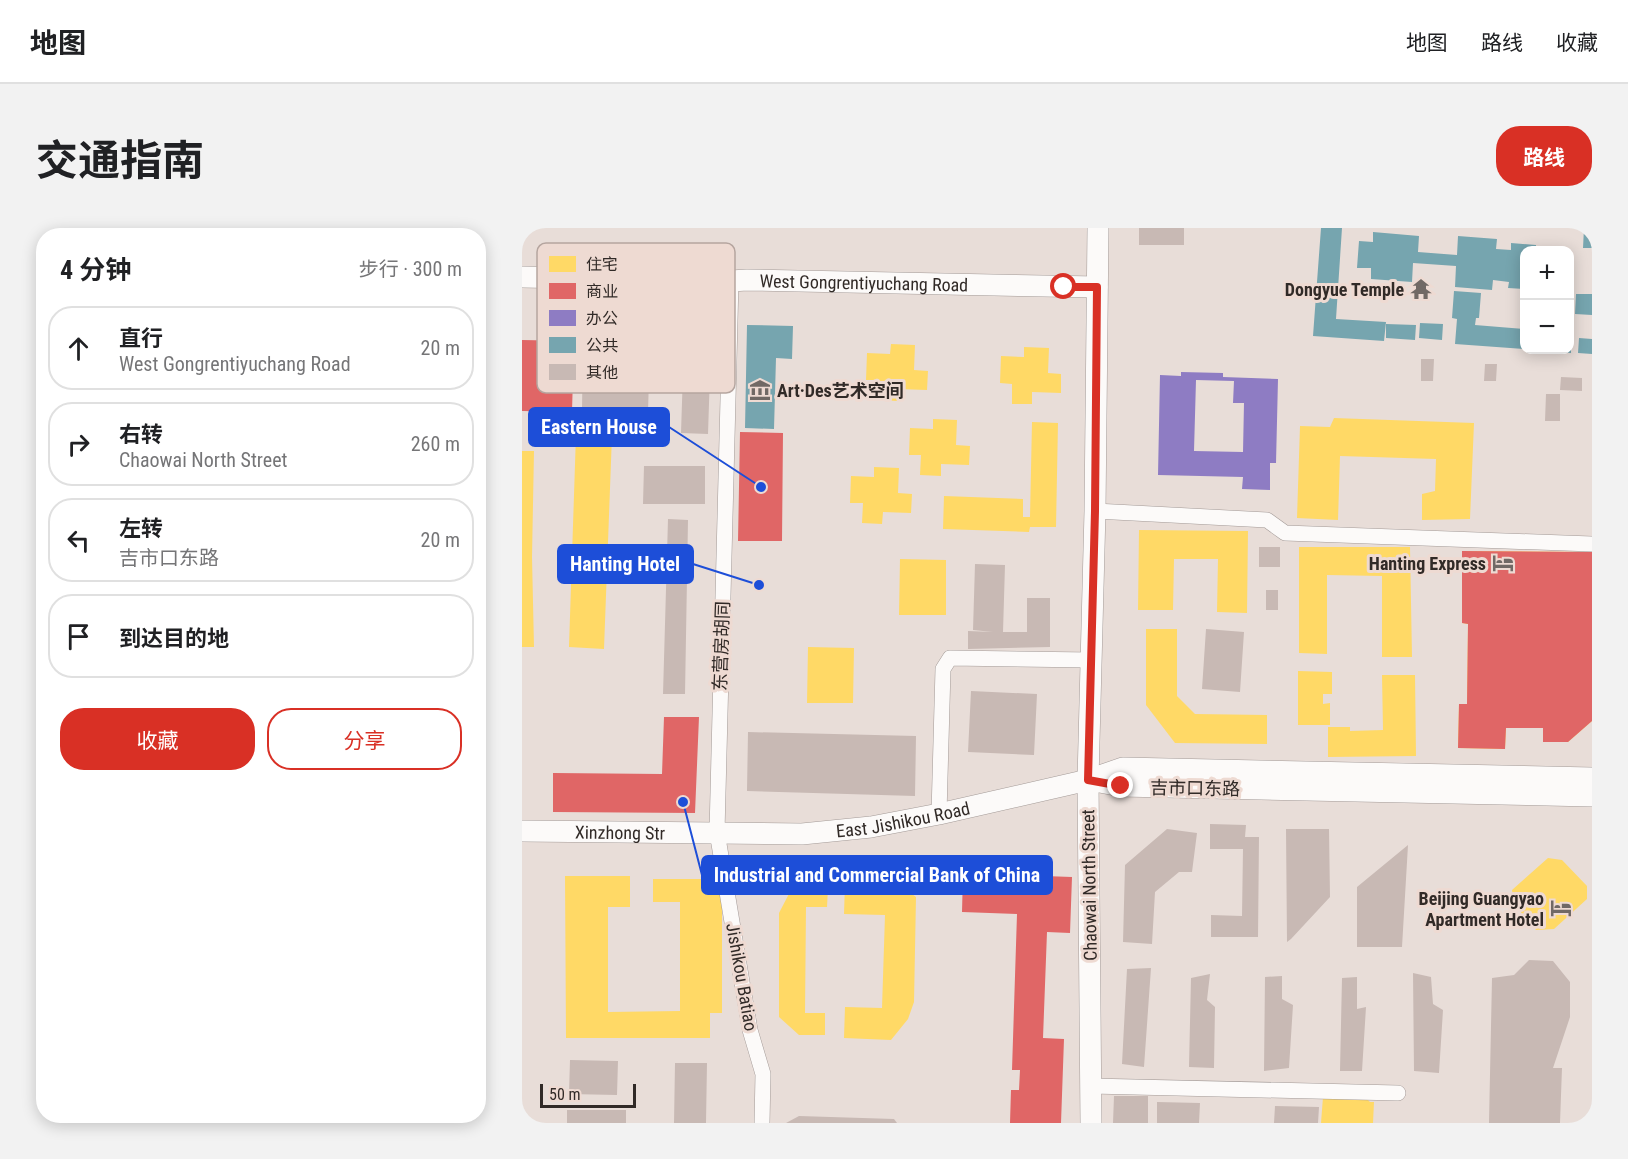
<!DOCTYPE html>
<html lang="zh">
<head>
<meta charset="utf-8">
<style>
  :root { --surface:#fff; --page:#f2f2f2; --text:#202124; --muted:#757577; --line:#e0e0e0; --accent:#d93025 }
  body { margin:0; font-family:"Roboto Condensed","Noto Sans SC",sans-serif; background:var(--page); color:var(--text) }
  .controls { position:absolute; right:18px; top:18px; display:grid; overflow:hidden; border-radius:12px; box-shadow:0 3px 15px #0003 }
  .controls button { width:54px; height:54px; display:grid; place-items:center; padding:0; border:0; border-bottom:2px solid var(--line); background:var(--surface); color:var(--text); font:30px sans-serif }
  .scale { position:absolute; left:18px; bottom:15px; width:96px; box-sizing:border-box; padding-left:6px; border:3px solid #312a27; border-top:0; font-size:16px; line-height:21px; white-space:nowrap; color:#312a27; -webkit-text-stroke:4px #eedad2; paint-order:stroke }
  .stop { position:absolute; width:18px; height:18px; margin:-14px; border:4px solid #d93025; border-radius:50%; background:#fff }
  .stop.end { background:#d93025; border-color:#fff; box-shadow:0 2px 6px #0008 }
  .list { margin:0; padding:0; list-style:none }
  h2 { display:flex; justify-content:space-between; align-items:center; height:78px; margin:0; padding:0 24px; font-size:26px }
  h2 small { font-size:20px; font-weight:400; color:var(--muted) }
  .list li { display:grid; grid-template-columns:39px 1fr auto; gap:18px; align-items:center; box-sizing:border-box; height:84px; margin:0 12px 12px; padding:0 12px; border:2px solid var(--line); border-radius:24px }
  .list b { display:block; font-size:22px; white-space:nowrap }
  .list p { margin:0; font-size:20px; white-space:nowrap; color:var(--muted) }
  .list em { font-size:20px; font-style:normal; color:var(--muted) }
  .actions { display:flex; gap:12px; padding:18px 24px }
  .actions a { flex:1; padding:14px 0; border:2px solid var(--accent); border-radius:24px; text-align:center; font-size:21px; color:var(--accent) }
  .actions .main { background:var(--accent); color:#fff }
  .icon { flex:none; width:33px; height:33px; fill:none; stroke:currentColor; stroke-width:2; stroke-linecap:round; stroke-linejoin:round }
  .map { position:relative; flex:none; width:1070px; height:895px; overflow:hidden; border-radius:24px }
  header { display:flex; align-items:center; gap:36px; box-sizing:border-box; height:84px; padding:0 30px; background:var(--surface); border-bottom:2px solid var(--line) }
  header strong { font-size:28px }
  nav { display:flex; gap:33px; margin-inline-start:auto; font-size:21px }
  .intro { display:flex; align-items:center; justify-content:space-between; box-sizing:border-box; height:144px; padding:0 36px }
  h1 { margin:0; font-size:42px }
  .button { padding:15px 27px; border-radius:24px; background:var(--accent); color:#fff; font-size:21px; font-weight:700 }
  main { display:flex; gap:36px; padding:0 36px }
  aside { flex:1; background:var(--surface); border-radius:24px; box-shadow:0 3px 15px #0003 }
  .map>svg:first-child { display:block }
  .homes { fill:#ffd966 }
  .shops { fill:#e06666 }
  .offices { fill:#8e7cc3; fill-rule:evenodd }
  .public { fill:#76a5af }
  .building { fill:#c8b9b4 }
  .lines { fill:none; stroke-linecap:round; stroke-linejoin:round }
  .street-casing { stroke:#a39a97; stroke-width:16 }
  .secondary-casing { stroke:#a39a97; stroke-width:22 }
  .street { stroke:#fcfaf9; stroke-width:15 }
  .secondary { stroke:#fcfaf9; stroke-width:21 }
  .route { stroke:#d93025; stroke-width:8 }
  .labels { text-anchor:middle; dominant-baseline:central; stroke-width:6; stroke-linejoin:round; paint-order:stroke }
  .street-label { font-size:18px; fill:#312a27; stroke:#eedad2 }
  .poi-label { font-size:18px; font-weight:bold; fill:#312a27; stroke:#eedad2; text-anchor:end }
  .key { fill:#eedad2; stroke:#b5a59f; stroke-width:1.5 }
  .key-label { font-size:16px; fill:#312a27 }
  .leader { fill:none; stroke:#1d4ed8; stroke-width:2 }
  .callout-dot { fill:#1d4ed8; stroke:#eedad2; stroke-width:2 }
  .callout { fill:#1d4ed8; stroke:#1d4ed8; stroke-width:2 }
  .callout-label { font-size:20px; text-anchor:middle; font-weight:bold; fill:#fff }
</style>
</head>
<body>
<header>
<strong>地图</strong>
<nav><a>地图</a><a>路线</a><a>收藏</a></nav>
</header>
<div class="intro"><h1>交通指南</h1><a class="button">路线</a></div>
<main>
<aside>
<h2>4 分钟<small>步行 · 300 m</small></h2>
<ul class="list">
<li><svg class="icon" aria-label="ahead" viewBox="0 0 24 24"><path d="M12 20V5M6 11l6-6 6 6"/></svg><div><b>直行</b><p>West Gongrentiyuchang Road</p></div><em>20 m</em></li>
<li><svg class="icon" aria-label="right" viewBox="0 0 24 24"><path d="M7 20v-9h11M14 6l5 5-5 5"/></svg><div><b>右转</b><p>Chaowai North Street</p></div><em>260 m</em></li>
<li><svg class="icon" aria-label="left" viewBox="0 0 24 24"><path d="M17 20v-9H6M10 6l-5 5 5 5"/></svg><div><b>左转</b><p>吉市口东路</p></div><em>20 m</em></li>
<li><svg class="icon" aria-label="arrive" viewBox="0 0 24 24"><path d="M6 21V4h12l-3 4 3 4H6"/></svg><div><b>到达目的地</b></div></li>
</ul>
<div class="actions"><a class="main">收藏</a><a>分享</a></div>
</aside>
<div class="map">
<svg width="1070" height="895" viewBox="0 0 1070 895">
  <rect width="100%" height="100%" fill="#e8ddd8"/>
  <path class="homes" d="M369 116 393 117 392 142 406 143 405 162 376 161V173L356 172 357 152H344L345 125 368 126Z
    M502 119 527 120 526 145 539 146V165L510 164V176H490V156L478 155 479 128 502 129Z
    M812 190 952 195 948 291 900 292V266L913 263 914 231 818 228 816 292 775 290 778 198 808 199Z
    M411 191 435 192 434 217 448 218 447 237 419 236V248L398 247 399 227H387L388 200 411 201Z
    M510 194 536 195 534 299H508L507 304 421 301 422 268 501 271V289H508Z
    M54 206 90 207 82 421 47 419Z
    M0 223H12L10 329 12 419H0Z
    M352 239 377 240 376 265 390 266 389 285 361 284 360 296 340 295 341 275H328L329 248 352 249Z
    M617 302 726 303 725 385 695 384 696 331H652L651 382H616Z
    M777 319H888L890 429H860V348L805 347V426L777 425Z
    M940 323 1070 324V359L998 360 972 358 970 391 994 393 987 473 1030 477 1065 445 1070 424V493L1046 514H1021V500H984L983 521 936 520 937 476H945L946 396 940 395Z
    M378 331 424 332V387H377Z
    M624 401H655V468L673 486 745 487V516L653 515 624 477Z
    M286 419 332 420 331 475H285Z
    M776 443 810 444V466H801V476L808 475V497H776Z
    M860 447H893L894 528 806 529V499H828V503L861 502Z
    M1026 630 1040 632 1065 658V671L1032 701 1014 702 992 676 990 662Z
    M43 648H108V679H86V784L158 783V674H131V651H200V785H188V810H44Z
    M323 655 378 657 394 669 392 774 386 791 369 812 322 810 323 779 360 780 363 687 322 686Z
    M270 660H306L305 679H284L283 785H303V807H277L257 789V685Z
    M801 869 845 871 848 874H852L851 895H799Z"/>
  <path class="shops" d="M0 112 52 113 50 184 0 183Z
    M218 204 261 205 260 313H216Z
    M940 323 1070 324V493L1046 514H1021V500H984L983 521 936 520 937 476H945L946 396 940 395Z
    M142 489H177L173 585 31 584V545L140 546Z
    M441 645 550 649 548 705 525 704 521 810 542 811 539 895H488L489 862H497L498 842H490L495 686 440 684Z"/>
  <path class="offices" d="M659 144 701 145V149L756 151 754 235H748V262L720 261 721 249 636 247 638 147 659 148ZM674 152 712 153 711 175H722L721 224 672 223Z"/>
  <path class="public" d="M799 0H820L814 91 864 94 862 113 791 108Z
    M1062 0H1070V20H1061Z
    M851 4 897 8 896 24 935 27 936 8 975 11 974 21 989 22V15L1014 17V22H1002V61L986 60 987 54 971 52 970 62 933 59 934 38 891 35 890 54 849 51V40H835L837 13 851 14Z
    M932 63 959 65 957 90H954L953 97 1002 101V121L933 116 935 91 930 90Z
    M1054 66H1070V87L1053 86Z
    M898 95 921 96 920 112 897 110Z
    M864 96 894 97 893 112 864 110Z
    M225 97 271 98 270 131 254 130 252 201 223 200Z
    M1057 110 1070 111V126L1056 125Z
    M1026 122H1049V125L1026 124Z"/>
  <path class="building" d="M617 0H662V17H617Z
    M61 113 128 115 126 184 60 182Z
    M162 113 189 114 186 206 159 205Z
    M899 131H912L911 153H899Z
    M963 136H975L974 153H962Z
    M1039 149 1060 150V163L1038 162Z
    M1024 166H1038V193H1023Z
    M122 238H183V276H121Z
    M146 291 166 292 163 466H141Z
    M737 319H758V339H737Z
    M453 336 483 337 481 404H505V370H528V419L446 421V403L471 404 451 402Z
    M744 362H756V382H744Z
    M684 401 722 404 718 464 680 461Z
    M449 463 515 466 512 527 446 524Z
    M226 504 394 508 393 568 225 563Z
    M688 596 724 597 723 609H737L736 709H689V687L720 688 721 621H688Z
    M645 601 675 605 670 644H657L633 664 630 716 601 714 603 637Z
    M764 601H807L808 669 769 711 765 714Z
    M886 617 880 719H835V659Z
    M1007 732 1031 733 1048 754V789L1031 840H1040L1038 895H967L970 750 992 747Z
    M629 740 622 839 600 836 605 741Z
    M891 745 909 749 911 776 921 782 917 845 892 843Z
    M688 746 685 772 693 779 692 840 667 839 669 750Z
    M760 748V771L771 777 767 840 742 843 743 749Z
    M835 749V781L844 779 840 843H818L820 750Z
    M48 832 96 833 95 867 47 866Z
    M153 835H185L184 895H152Z
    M592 868H626V895H591Z
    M635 874 678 875 677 895H635Z
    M753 878 797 879 796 895H752Z
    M45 882H104V895H45Z
    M277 888 372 891 375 895H264Z"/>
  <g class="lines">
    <defs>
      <path id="street" d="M209 53 195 604 228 802 241 846 240 895
        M573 283 745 292 763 305 1070 316
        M417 586 421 441 428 430 569 432
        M569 858 876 865"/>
      <g id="secondary">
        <path id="s1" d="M0 49 209 53 225 52 575 59"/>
        <path d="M567 552 599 558 1070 568"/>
        <path id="s2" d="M0 603 280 606 349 599 417 586 566 552 601 540 1070 550"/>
        <path d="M569 895 566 552 573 283 576 0"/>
      </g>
    </defs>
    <use href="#street" class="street-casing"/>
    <use href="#secondary" class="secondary-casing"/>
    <use href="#street" class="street"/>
    <use href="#secondary" class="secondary"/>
  </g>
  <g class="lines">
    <path class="route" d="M542 59H575L573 283 566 552 599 558"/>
  </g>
  <defs>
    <symbol id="temple-bare" viewBox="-9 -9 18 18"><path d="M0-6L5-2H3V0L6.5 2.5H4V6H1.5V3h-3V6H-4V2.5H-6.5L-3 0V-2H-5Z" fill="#716965" stroke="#eedad2" stroke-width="2.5" paint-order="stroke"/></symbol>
    <symbol id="museum-bare" viewBox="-9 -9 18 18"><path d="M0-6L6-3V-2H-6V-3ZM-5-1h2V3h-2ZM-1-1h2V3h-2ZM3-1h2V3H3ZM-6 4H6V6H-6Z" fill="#716965" stroke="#eedad2" stroke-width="2.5" paint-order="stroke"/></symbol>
    <symbol id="hotel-bare" viewBox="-9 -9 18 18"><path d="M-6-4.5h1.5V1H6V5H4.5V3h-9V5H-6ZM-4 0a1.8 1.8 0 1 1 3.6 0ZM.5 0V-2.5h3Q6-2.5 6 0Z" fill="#716965" stroke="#eedad2" stroke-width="2.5" paint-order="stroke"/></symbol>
  </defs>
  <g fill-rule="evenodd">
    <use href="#temple-bare" x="884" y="46" width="30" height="30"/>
    <use href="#museum-bare" x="223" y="147" width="30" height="30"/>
    <use href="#hotel-bare" x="966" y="320" width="30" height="30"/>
    <use href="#hotel-bare" x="1024" y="665" width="30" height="30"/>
  </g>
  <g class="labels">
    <g class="street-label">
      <text stroke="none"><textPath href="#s1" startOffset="342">West Gongrentiyuchang Road</textPath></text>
      <text transform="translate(199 418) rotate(-88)">东营房胡同</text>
      <text transform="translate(673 560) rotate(1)">吉市口东路</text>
      <text stroke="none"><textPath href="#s2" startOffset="382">East Jishikou Road</textPath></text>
      <text stroke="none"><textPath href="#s2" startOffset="98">Xinzhong Str</textPath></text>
      <text transform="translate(567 657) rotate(-91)">Chaowai North Street</text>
      <text transform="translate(220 749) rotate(80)">Jishikou Batiao</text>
    </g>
    <g class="poi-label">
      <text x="882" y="61">Dongyue Temple</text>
      <text x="255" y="162" text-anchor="start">Art·Des艺术空间</text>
      <text x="964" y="335">Hanting Express</text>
      <text x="1022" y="670">Beijing Guangyao<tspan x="1022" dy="21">Apartment Hotel</tspan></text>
    </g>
  </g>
  <rect x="15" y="15" width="198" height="150" rx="9" class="key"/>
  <rect x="27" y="28" width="27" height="16" fill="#ffd966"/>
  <rect x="27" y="55" width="27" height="16" fill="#e06666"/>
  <rect x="27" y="82" width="27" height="16" fill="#8e7cc3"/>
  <rect x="27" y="109" width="27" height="16" fill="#76a5af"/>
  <rect x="27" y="136" width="27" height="16" fill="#c8b9b4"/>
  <g class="key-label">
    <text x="64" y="42">住宅</text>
    <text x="64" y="69">商业</text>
    <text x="64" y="96">办公</text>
    <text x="64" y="123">公共</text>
    <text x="64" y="150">其他</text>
  </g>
  <path class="leader" d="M239 259L147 199M237 357L171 336M161 574L180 647"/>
  <g class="callout-dot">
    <circle cx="239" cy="259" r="6"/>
    <circle cx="237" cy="357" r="6"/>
    <circle cx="161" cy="574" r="6"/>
  </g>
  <g class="callout">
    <rect x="7" y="180" width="140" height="38" rx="6"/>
    <rect x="36" y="317" width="135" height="38" rx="6"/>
    <rect x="180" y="628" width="350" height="38" rx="6"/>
  </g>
  <g class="callout-label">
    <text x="77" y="206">Eastern House</text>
    <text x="103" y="343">Hanting Hotel</text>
    <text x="355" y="654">Industrial and Commercial Bank of China</text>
  </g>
</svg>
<div class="controls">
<button>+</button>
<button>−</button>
</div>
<div class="scale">50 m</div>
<div class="stop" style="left:542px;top:59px"></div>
<div class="stop end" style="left:599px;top:558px"></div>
</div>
</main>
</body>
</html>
